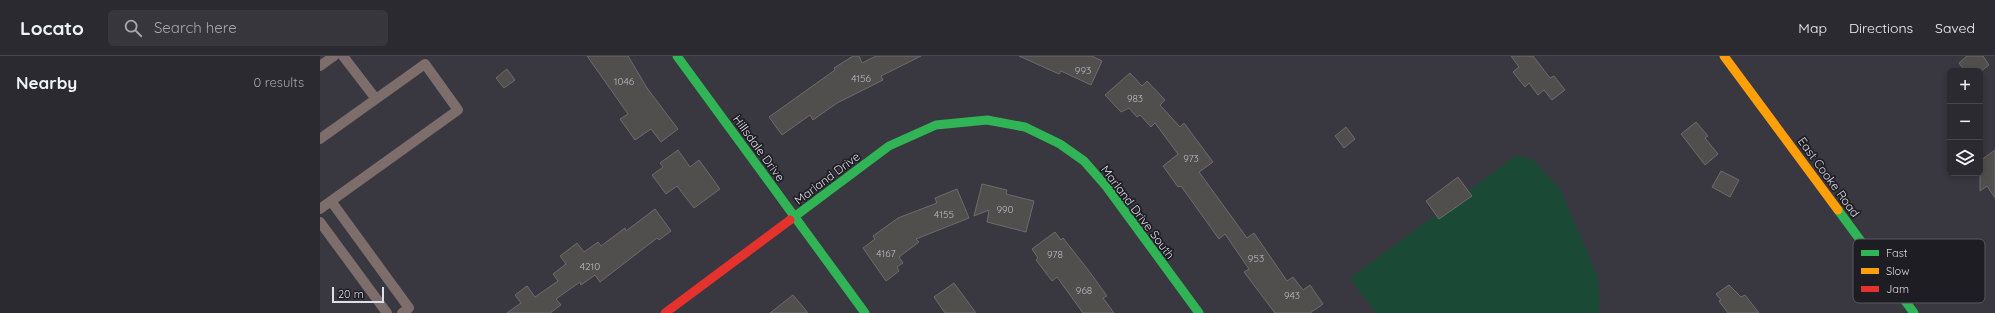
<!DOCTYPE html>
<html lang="en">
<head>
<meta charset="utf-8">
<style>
  :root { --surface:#2b2a30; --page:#37363c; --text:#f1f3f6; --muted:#a6a7ab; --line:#47464c }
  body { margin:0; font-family:Quicksand,sans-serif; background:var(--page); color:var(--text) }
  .controls { position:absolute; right:12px; top:12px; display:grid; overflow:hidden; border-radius:6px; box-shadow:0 2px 6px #0003 }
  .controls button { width:36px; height:36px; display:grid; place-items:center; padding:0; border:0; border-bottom:1px solid var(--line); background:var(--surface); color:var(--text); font:20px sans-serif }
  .scale { position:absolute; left:12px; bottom:10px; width:52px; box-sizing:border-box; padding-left:4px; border:2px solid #dfdee8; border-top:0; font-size:11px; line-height:14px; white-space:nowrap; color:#dfdee8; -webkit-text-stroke:3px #1e1d24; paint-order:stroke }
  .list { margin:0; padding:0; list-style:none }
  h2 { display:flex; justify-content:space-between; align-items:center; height:52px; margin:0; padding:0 16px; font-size:17px }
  h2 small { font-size:13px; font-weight:400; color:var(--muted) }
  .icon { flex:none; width:22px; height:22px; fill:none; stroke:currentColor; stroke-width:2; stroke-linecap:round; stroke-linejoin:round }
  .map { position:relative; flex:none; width:1675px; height:257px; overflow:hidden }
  header { display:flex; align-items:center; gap:24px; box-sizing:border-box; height:56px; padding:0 20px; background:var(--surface); border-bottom:1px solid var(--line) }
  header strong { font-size:19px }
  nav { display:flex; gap:22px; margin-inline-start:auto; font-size:14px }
  .search { width:280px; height:36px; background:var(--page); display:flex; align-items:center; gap:10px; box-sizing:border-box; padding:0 14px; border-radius:6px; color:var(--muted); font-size:15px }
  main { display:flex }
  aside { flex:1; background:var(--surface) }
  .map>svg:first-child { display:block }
  .green { fill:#1a4a36 }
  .building { fill:#514e4e; stroke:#6d6b6b }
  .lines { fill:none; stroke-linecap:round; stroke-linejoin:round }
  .lane { stroke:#7d6d6b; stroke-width:10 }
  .fast { stroke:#30b455; stroke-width:9 }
  .slow { stroke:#ff9f0a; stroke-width:9 }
  .jam { stroke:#e5322d; stroke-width:9 }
  .labels { text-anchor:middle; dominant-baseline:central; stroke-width:3.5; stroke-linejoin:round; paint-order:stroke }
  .number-label { font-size:10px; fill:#bcbac2 }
  .street-label { font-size:12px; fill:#dfdee8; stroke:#1e1d24 }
  .key { fill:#1e1d24; stroke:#58575f; stroke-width:1 }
  .key-label { font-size:11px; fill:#dfdee8 }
</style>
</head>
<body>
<header>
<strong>Locato</strong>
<div class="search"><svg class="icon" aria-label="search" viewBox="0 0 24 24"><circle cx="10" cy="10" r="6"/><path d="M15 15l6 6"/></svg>Search here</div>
<nav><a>Map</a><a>Directions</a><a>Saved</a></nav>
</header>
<main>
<aside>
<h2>Nearby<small>0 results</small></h2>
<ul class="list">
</ul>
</aside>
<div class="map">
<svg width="1675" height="257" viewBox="0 0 1675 257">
  <rect width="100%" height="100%" fill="#393840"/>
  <path class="green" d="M1197 99 1213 104 1240 133 1278 221 1280 251 1278 257H1056L1030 222Z"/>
  <path class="building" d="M267 0H308L327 32 358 73 341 86 331 73 315 84 300 63 308 58Z
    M533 0H539L542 7 556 0H601L561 20 563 24 517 47 493 64 490 59 462 79 449 61 515 14 514 12Z
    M699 0H772L782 5 771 29 741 15 739 18Z
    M1191 0H1213L1230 22 1234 20 1245 34 1232 44 1224 34 1218 39 1209 27 1205 31 1193 16 1199 11Z
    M1647 0H1663L1669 9 1661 15H1645L1639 7Z
    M187 13 195 24 184 32 176 22Z
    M810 17 822 30 827 25 845 44 840 49 860 71 864 67 893 106 879 116 927 182 934 177 967 225 973 221 983 234 990 229 1003 248 990 257H955L924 216 929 213 905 178 899 183 861 130 858 131 843 110 858 98 835 67 831 71 820 59 817 61 809 52 801 56 785 39Z
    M1376 66 1388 80 1385 82 1398 98 1385 109 1361 78Z
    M1026 71 1035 83 1024 92 1015 80Z
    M358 94 370 111 379 104 400 133 374 152 357 130 346 138 332 119 343 111 340 107Z
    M1675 94V142L1667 130 1660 135V105Z
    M1401 115 1419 124 1410 141 1392 131Z
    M1138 121 1152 140 1119 163 1106 145Z
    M662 128 687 134 686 138 714 145 706 176 667 166 669 154 654 160Z
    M637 133 649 162 596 183 599 186 579 201 583 207 577 211 579 215 566 225 543 192 555 183 553 180 578 162 617 147 615 142Z
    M335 153 351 175 339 184 337 182 280 226 275 219 261 229 260 226 236 243 241 249 230 257H187L201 247 195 239 207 230 215 241 238 225 233 218 246 208 240 200 257 187 264 196 278 186 281 190 305 172 306 175Z
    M735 176 741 184 743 182 769 215 787 240 783 242 794 257H763L737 221 732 225 716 204 718 202 712 193Z
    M634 227 656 257H625L614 241Z
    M1409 229 1421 241 1425 239 1439 257H1408L1399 245 1401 244 1396 238Z
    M473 239 488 257H450Z"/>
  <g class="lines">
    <path class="lane" d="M23 0 56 43
      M0 10 14 0
      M0 83 105 8 138 54 0 153
      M11 145 89 252 82 257
      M0 166 67 257"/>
    <path class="fast" d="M357 0 545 257
      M1518 154 1594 257
      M470 164 569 90 616 69 667 64 705 71 740 88 764 105 786 130 879 257"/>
    <path class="slow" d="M1404 0 1518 154"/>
    <path class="jam" d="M345 257 470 164"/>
  </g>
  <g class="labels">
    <g class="number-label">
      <text x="763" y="14">993</text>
      <text x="541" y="22">4156</text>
      <text x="304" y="25">1046</text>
      <text x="815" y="42">983</text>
      <text x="871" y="102">973</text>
      <text x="685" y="153">990</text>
      <text x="624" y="158">4155</text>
      <text x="566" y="197">4167</text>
      <text x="735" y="198">978</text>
      <text x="936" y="202">953</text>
      <text x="270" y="210">4210</text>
      <text x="764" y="234">968</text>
      <text x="972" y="239">943</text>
    </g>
    <g class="street-label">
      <text transform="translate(439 92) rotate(54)">Hillsdale Drive</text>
      <text transform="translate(1509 121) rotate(54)">East Cooke Road</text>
      <text transform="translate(507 122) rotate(-37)">Marland Drive</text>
      <text transform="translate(818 156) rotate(53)">Marland Drive South</text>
    </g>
  </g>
  <rect x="1533" y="183" width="132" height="64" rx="6" class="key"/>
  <rect x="1541" y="194" width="18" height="6" fill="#30b455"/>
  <rect x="1541" y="212" width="18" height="6" fill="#ff9f0a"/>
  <rect x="1541" y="230" width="18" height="6" fill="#e5322d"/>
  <g class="key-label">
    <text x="1566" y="201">Fast</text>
    <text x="1566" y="219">Slow</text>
    <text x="1566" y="237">Jam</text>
  </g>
</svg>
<div class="controls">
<button>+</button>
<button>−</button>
<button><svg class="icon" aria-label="layers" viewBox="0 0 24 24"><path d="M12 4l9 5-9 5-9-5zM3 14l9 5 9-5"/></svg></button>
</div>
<div class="scale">20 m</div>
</div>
</main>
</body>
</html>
